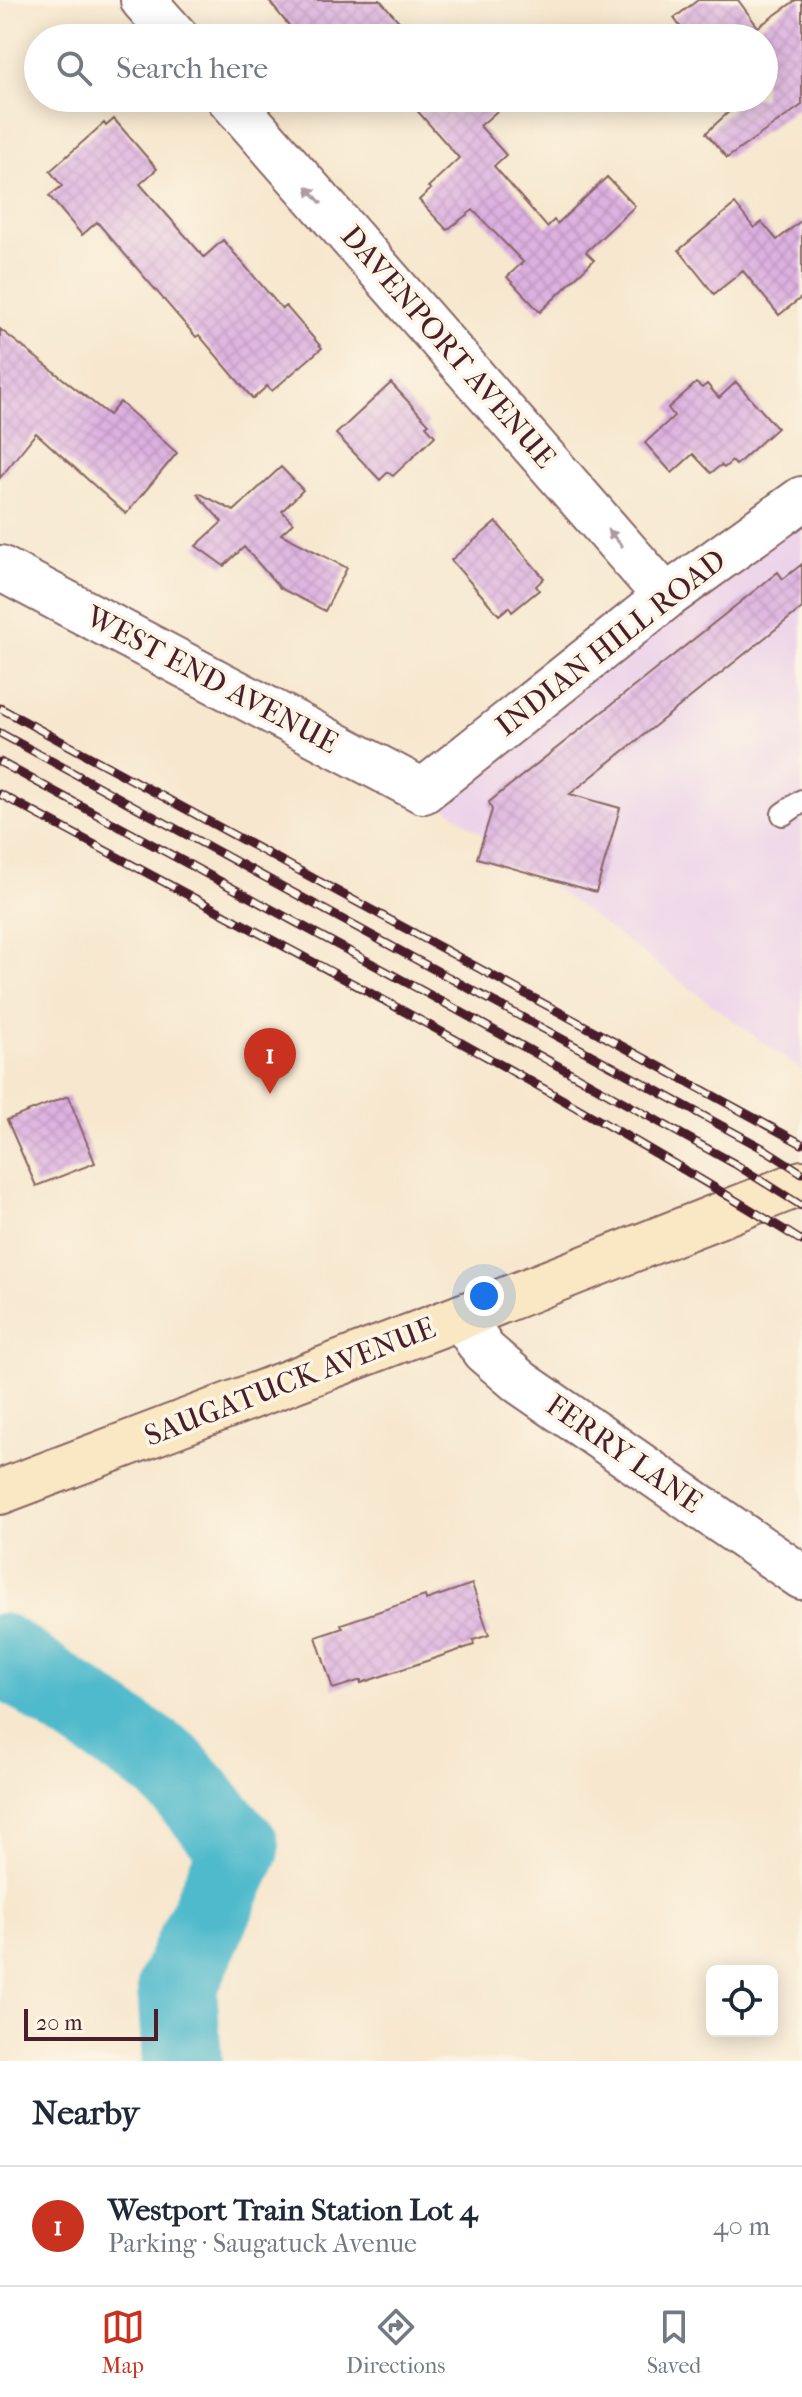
<!DOCTYPE html>
<html lang="en">
<head>
<meta charset="utf-8">
<style>
  :root { --surface:#fff; --page:#f2f2f3; --text:#1f2937; --muted:#747a83; --line:#e0e1e3; --accent:#c8321e }
  body { margin:0; font-family:"IM FELL French Canon",serif; background:var(--page); color:var(--text) }
  .controls { position:absolute; right:24px; bottom:24px; display:grid; overflow:hidden; border-radius:12px; box-shadow:0 4px 20px #0003 }
  .controls button { width:72px; height:72px; display:grid; place-items:center; padding:0; border:0; border-bottom:2px solid var(--line); background:var(--surface); color:var(--text); font:40px sans-serif }
  .scale { position:absolute; left:24px; bottom:20px; width:134px; box-sizing:border-box; padding-left:8px; border:4px solid #4a1f2b; border-top:0; font-size:22px; line-height:28px; white-space:nowrap; color:#4a1f2b; -webkit-text-stroke:6px #fcf5e5; paint-order:stroke }
  .you { position:absolute; left:484px; top:1296px; width:28px; height:28px; margin:-20px; border:6px solid #fff; border-radius:50%; background:#1a73e8; box-shadow:0 0 0 12px #1a73e833 }
  .badge { display:grid; place-items:center; width:52px; height:52px; border-radius:50%; background:var(--accent); color:#fff; font-size:26px; font-weight:700 }
  .pin { position:absolute; translate:-50% -66px; filter:drop-shadow(0 2px 4px #0008) }
  .pin::after { content:''; position:absolute; top:42px; width:28px; height:24px; background:inherit; clip-path:polygon(0 0,100% 0,50% 100%) }
  .list { margin:0; padding:0; list-style:none }
  h2 { display:flex; justify-content:space-between; align-items:center; height:104px; margin:0; padding:0 32px; font-size:34px }
  h2 small { font-size:26px; font-weight:400; color:var(--muted) }
  .list li { display:grid; grid-template-columns:52px 1fr auto; gap:24px; align-items:center; box-sizing:border-box; height:120px; padding:0 32px; border-top:2px solid var(--line) }
  .list b { display:block; font-size:30px; white-space:nowrap }
  .list p { margin:0; font-size:26px; white-space:nowrap; color:var(--muted) }
  .list em { font-size:26px; font-style:normal; color:var(--muted) }
  .icon { flex:none; width:44px; height:44px; fill:none; stroke:currentColor; stroke-width:2; stroke-linecap:round; stroke-linejoin:round }
  .map { position:relative; flex:none; width:802px; height:2061px; overflow:hidden }
  .search { position:absolute; background:var(--surface); box-shadow:0 4px 20px #0003; left:24px; right:24px; top:24px; height:88px; display:flex; align-items:center; gap:20px; box-sizing:border-box; padding:0 28px; border-radius:44px; color:var(--muted); font-size:30px }
  .sheet { height:224px; background:var(--surface) }
  nav { display:flex; justify-content:space-around; align-items:center; box-sizing:border-box; height:112px; border-top:2px solid var(--line); background:var(--surface); font-size:22px; color:var(--muted) }
  nav a { display:grid; justify-items:center; gap:4px }
  nav .on { color:var(--accent) }
  .map>svg:first-child { display:block }
  .built { fill:#ecd1ea }
  .lines { fill:none; stroke-linecap:round; stroke-linejoin:round }
  .river { stroke:#4fbacc; stroke-width:80 }
  .building { fill:url(#building-cross-hatch) }
  .lane-casing { stroke:#876564; stroke-width:26 }
  .street-casing { stroke:#876564; stroke-width:48 }
  .secondary-casing { stroke:#876564; stroke-width:48 }
  .lane { stroke:#fff; stroke-width:22 }
  .street { stroke:#fff; stroke-width:44 }
  .secondary { stroke:#fae7c3; stroke-width:44 }
  .rail-casing { stroke:#4a1f2b; stroke-width:9 }
  .rail { stroke:#fcf5e5; stroke-width:6; stroke-dasharray:18; stroke-linecap:butt }
  .oneway { fill:#ae9aa0 }
  .labels { text-anchor:middle; dominant-baseline:central; stroke-width:7; stroke-linejoin:round; paint-order:stroke }
  .street-label { font-size:30px; fill:#4a1f2b; stroke:#fcf5e5 }
</style>
</head>
<body>
<div class="map">
<svg width="802" height="2061" viewBox="0 0 802 2061">
  <defs>
    <pattern id="building-cross-hatch" width="8" height="8" patternUnits="userSpaceOnUse" patternTransform="scale(2)"><rect width="8" height="8" fill="#ddb1e1"/><path d="M0 0l8 8M0 8l8-8" fill="none" stroke="#bf98c1"/></pattern>
  </defs>
  <rect width="100%" height="100%" fill="#fcf5e5"/>
  <filter id="ink" filterUnits="userSpaceOnUse"><feTurbulence type="fractalNoise" baseFrequency=".0125" numOctaves="2"/><feDisplacementMap in="SourceGraphic" scale="16" xChannelSelector="R" yChannelSelector="G"/><feConvolveMatrix kernelMatrix="1 2 1 2 8 2 1 2 1" color-interpolation-filters="sRGB"/></filter>
  <filter id="wash" filterUnits="userSpaceOnUse"><feTurbulence type="fractalNoise" baseFrequency=".006" numOctaves="4" result="noise"/><feDisplacementMap in="SourceGraphic" scale="32" xChannelSelector="R" yChannelSelector="G"/><feGaussianBlur stdDeviation="1.8" result="paint"/><feColorMatrix in="noise" values="0 0 0 0 0 0 0 0 0 0 0 0 0 0 0 0 0 1.4 0 .05"/><feComposite in="paint" operator="in"/></filter>
  <g filter="url(#wash)">
    <rect width="100%" height="100%" fill="#f7e7ce"/>
    <path class="built" d="M802 499V1071L423 791Z"/>
    <g class="lines">
      <path class="river" d="M0 1653 168 1766 240 1848 177 1987 182 2061"/>
    </g>
    <g id="blocks">
      <path class="building" d="M268 0H380L414 38H299Z
        M698 0H738L758 27 796 0H802V105L727 158 706 133 734 107 727 98H764V38H688L674 18Z
        M406 98H512L480 126 506 155 494 166 547 227 554 220 557 224 607 177 635 206 586 252 594 260 540 312 507 277 523 262 473 210 447 230 419 200 431 189 428 187 459 158Z
        M114 119 157 169 140 184 204 257 223 240 282 309 286 306 322 348 272 391 267 386 253 399 199 335 196 337 97 222 82 235 49 196 62 186 50 171 104 123 106 126Z
        M735 204 754 228 762 222 777 240 802 220V297L779 315 743 271 714 294 679 250Z
        M0 329 109 415 120 402 177 453 126 514 36 433 0 478Z
        M736 382 777 428 736 465 732 461 724 468 721 465 711 473 693 454 672 473 645 443 674 416 668 408 696 383 702 388 707 384 719 398Z
        M391 383 429 424 426 426 435 436 393 476 388 472 380 480 336 434Z
        M281 467 303 490 282 511 293 523 281 534 347 568 325 611 280 588 244 547 224 566 196 546 222 522 197 494 199 493 234 511Z
        M496 522 544 578 536 586 539 590 512 612 509 607 499 615 451 560Z
        M802 564V608L570 794 620 808 596 892 477 858 492 810 489 802 778 572 783 579Z
        M68 1096 95 1163 36 1186 7 1120Z
        M472 1584 489 1635 473 1640 474 1645 361 1683V1680L333 1689 316 1637 343 1628 341 1624 425 1596 426 1600Z"/>
    </g>
  </g>
  <g filter="url(#ink)">
    <use href="#blocks" fill-opacity="0" stroke="#876564" stroke-width="2"/>
    <g class="lines">
      <defs>
        <path id="lane" d="M783 814 802 801"/>
        <path id="street" d="M143 0 177 38
          M229 98 666 597
          M0 568 423 791 666 597 802 499
          M461 1317 484 1351 520 1382 802 1577"/>
        <path id="secondary" d="M0 1492 461 1317 802 1183"/>
      </defs>
      <use href="#lane" class="lane-casing"/>
      <use href="#street" class="street-casing"/>
      <use href="#secondary" class="secondary-casing"/>
      <use href="#lane" class="lane"/>
      <use href="#street" class="street"/>
      <use href="#secondary" class="secondary"/>
      <defs>
        <path id="rail" d="M0 708 802 1144
          M0 733 766 1150 802 1173
          M0 762 441 1001 735 1164 802 1206
          M0 794C269 939 542 1080 802 1241"/>
      </defs>
      <use href="#rail" class="rail-casing"/>
      <use href="#rail" class="rail"/>
    </g>
    <defs><path id="oneway-solid" d="M-6-.8H1V-3.2L6.5 0L1 3.2V.8H-6Z" transform="scale(2)"/></defs>
    <g class="oneway">
      <use href="#oneway-solid" transform="translate(314 195) rotate(-131)"/>
      <use href="#oneway-solid" transform="translate(615 538) rotate(-131)"/>
    </g>
  </g>
  <g class="labels">
    <g class="street-label">
      <text transform="translate(448 347) rotate(49)">DAVENPORT AVENUE</text>
      <text transform="translate(611 643) rotate(-38)">INDIAN HILL ROAD</text>
      <text transform="translate(212 680) rotate(28)">WEST END AVENUE</text>
      <text transform="translate(290 1382) rotate(-21)">SAUGATUCK AVENUE</text>
      <text transform="translate(624 1454) rotate(35)">FERRY LANE</text>
    </g>
  </g>
</svg>
<div class="controls">
<button><svg class="icon" aria-label="locate" viewBox="0 0 24 24"><circle cx="12" cy="12" r="6"/><path d="M12 2v4M12 18v4M2 12h4M18 12h4"/></svg></button>
</div>
<div class="scale">20 m</div>
<div class="you"></div>
<div class="pin badge" style="left:270px;top:1094px">1</div>
<div class="search"><svg class="icon" aria-label="search" viewBox="0 0 24 24"><circle cx="10" cy="10" r="6"/><path d="M15 15l6 6"/></svg>Search here</div>
</div>
<section class="sheet">
<h2>Nearby<small></small></h2>
<ul class="list">
<li><span class="badge">1</span><div><b>Westport Train Station Lot 4</b><p>Parking · Saugatuck Avenue</p></div><em>40 m</em></li>
</ul>
</section>
<nav>
<a class="on"><svg class="icon" aria-label="map" viewBox="0 0 24 24"><path d="M3 6l6-2 6 2 6-2v14l-6 2-6-2-6 2zM9 4v14M15 6v14"/></svg>Map</a>
<a><svg class="icon" aria-label="directions" viewBox="0 0 24 24"><path d="M12 3l9 9-9 9-9-9zM9 14v-3h6M13 9l2 2-2 2"/></svg>Directions</a>
<a><svg class="icon" aria-label="saved" viewBox="0 0 24 24"><path d="M7 4h10v16l-5-4-5 4z"/></svg>Saved</a>
</nav>
</body>
</html>
